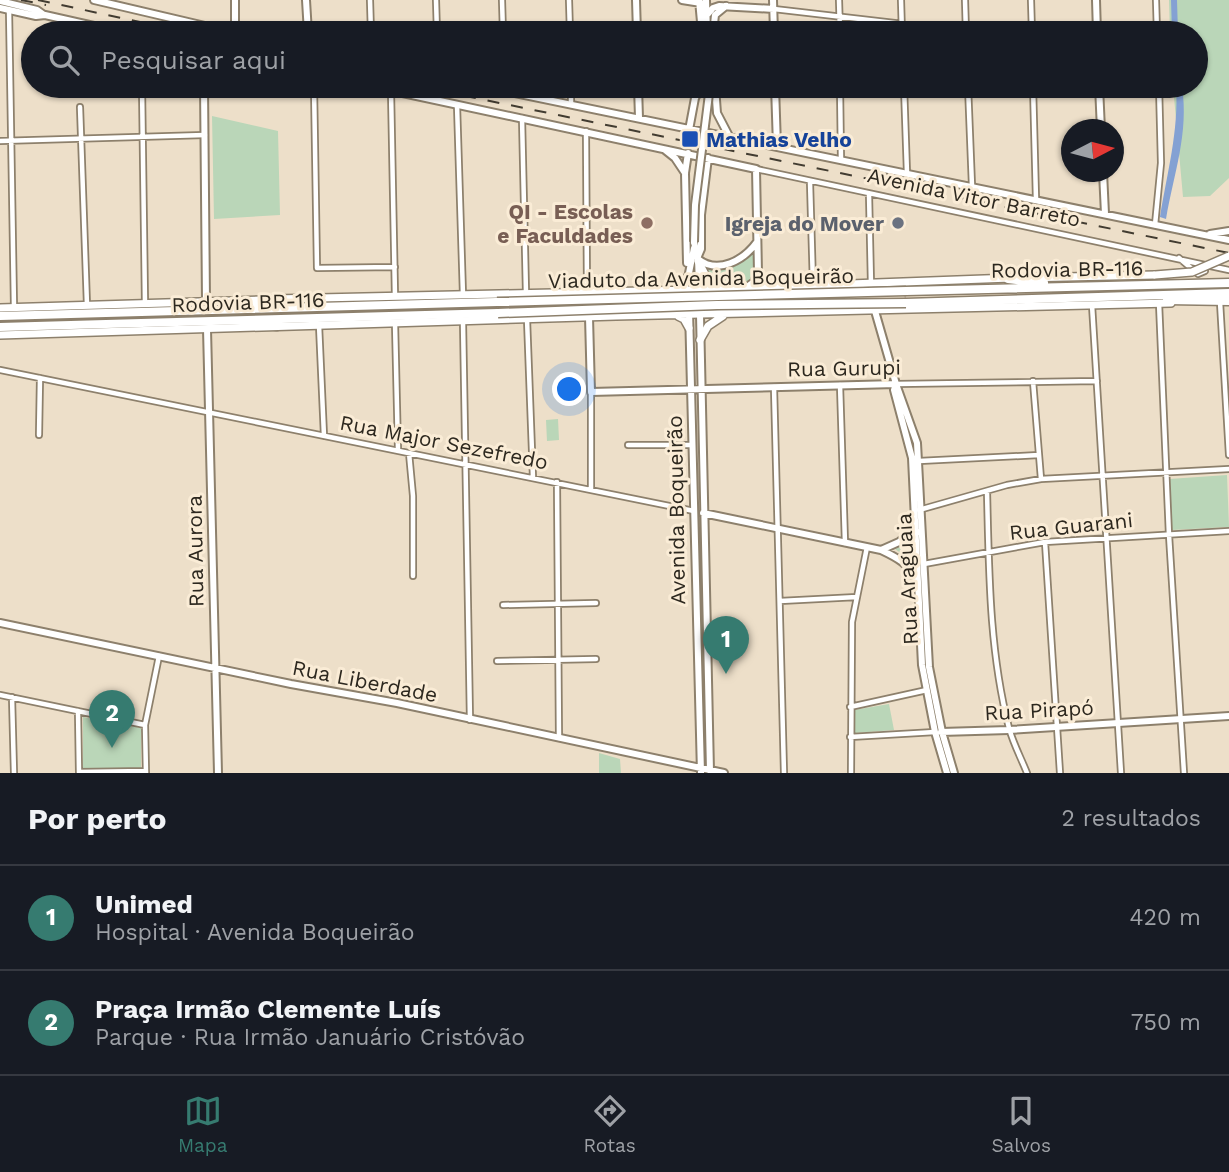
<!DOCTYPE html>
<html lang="pt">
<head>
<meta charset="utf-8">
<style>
  :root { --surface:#171b24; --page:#20242c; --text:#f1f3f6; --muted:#9ea1a6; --line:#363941; --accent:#367b70 }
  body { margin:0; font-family:"Work Sans",sans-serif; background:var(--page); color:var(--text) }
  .compass { position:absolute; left:1061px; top:119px; width:63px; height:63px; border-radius:50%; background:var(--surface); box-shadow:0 2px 5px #0004; rotate:84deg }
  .you { position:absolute; left:570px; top:390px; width:24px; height:24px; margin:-18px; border:5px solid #fff; border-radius:50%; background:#1a73e8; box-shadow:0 0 0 10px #1a73e833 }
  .badge { display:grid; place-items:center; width:46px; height:46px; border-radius:50%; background:var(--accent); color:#fff; font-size:23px; font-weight:700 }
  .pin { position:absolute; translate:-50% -58px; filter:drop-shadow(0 2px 4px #0008) }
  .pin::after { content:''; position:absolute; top:37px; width:24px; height:21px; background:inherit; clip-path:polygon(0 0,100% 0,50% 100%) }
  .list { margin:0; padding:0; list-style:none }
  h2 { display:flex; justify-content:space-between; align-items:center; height:91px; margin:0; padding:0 28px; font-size:30px }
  h2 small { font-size:23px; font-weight:400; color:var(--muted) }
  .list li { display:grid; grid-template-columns:46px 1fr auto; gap:21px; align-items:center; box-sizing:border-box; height:105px; padding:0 28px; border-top:2px solid var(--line) }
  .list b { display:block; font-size:26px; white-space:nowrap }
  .list p { margin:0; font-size:23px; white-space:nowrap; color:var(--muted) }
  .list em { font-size:23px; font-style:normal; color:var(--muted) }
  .icon { flex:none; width:38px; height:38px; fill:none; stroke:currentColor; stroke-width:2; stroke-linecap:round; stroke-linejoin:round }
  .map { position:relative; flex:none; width:1229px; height:773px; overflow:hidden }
  .search { position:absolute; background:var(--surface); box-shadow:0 2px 5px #0004; left:21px; right:21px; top:21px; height:77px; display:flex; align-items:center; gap:18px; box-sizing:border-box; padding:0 24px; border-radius:38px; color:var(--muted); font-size:26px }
  .sheet { height:301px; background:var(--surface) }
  nav { display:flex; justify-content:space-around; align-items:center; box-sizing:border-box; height:98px; border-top:2px solid var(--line); background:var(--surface); font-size:19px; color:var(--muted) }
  nav a { display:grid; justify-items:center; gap:4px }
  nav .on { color:var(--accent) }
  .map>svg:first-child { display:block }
  .green { fill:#bad6b8 }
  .water { fill:#84a1d3 }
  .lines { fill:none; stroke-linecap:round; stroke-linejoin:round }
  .street-casing { stroke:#8d806c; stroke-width:8 }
  .secondary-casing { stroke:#8d806c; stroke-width:10 }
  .primary-casing { stroke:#8d806c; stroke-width:10 }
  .highway-casing { stroke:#8d806c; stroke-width:11 }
  .street { stroke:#fff; stroke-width:4.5 }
  .secondary { stroke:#fff; stroke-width:6 }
  .primary { stroke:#fff; stroke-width:7 }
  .highway { stroke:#fff; stroke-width:8 }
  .rail { stroke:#423c31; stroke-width:2; stroke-dasharray:12 12; stroke-linecap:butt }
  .secondary-bridge-casing { stroke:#8d806c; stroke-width:10; stroke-linecap:butt }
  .primary-bridge-casing { stroke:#8d806c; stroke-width:10; stroke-linecap:butt }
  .highway-bridge-casing { stroke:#8d806c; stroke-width:11; stroke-linecap:butt }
  .secondary-bridge { stroke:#fff; stroke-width:6 }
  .primary-bridge { stroke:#fff; stroke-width:7 }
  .highway-bridge { stroke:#fff; stroke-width:8 }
  .transit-dot { fill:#1a4fb4; stroke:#faecd6; stroke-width:2.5 }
  .education-dot { fill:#8d6e63; stroke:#faecd6; stroke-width:2.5 }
  .worship-dot { fill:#6b7280; stroke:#faecd6; stroke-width:2.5 }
  .labels { text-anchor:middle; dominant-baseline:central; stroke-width:6; stroke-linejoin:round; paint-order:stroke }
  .transit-label { font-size:21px; font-weight:bold; fill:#164399; stroke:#faecd6; text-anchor:start }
  .street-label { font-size:21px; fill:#2d281f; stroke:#faecd6 }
  .education-label { font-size:21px; font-weight:bold; fill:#785e54; stroke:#faecd6; text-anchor:end }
  .worship-label { font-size:21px; font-weight:bold; fill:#5b616d; stroke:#faecd6; text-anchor:end }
</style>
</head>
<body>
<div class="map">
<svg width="1229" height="773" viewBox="0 0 1229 773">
  <rect width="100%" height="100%" fill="#eddfc9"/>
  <path class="green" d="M1169 0H1229V178L1210 196 1183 197 1173 86H1196V33H1170Z
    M212 116 278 131 280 215 214 219Z
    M755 252C755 263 758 276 748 283 731 286 711 286 706 267H726Z
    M558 419 559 440 547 441 546 420Z
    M1227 475 1229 527 1172 530 1169 479Z
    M914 534V562L895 549 903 545Z
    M889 704 894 730 855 733 854 710Z
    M83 717 141 728V768H83Z
    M599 753 620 759 621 773H599Z"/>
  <path class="water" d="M1171 0H1177L1178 33H1172Z
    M1176 86H1182C1189 134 1174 172 1166 219L1160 217C1167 173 1179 131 1176 86Z"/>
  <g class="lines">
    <defs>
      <path id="street" d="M370 0 371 33
        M436 0 437 33
        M502 0 503 33
        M569 0 570 33
        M839 0 840 33
        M901 0 902 33
        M965 0 966 33
        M1031 0 1032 33
        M1156 0 1157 33
        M774 9 981 33
        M9 10 14 307
        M142 86 145 303
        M314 86 317 268 395 267
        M571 86V103
        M840 86 841 160
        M904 86 907 173
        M968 86 972 186
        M1033 86 1036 199
        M391 91 395 296
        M457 105 463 295
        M80 107 87 305
        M522 118 526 293
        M586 131 587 291
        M0 141 205 135
        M756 169 1229 270
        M810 182 813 285
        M869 194 871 284
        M1155 225 1161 163 1159 86
        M1179 258 1198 274 1205 271 1204 265
        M1220 302 1229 455
        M1159 303 1169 535 1184 773
        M1092 305 1121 773
        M527 319 533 478
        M463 322 470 720
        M395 323 398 450
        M319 325 324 436
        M0 370 694 511
        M1033 381 1041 479
        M896 384 1097 381
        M840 385 845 543
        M774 387 784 773
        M39 435 40 378
        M628 445H692
        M409 453 413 496V576
        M919 461 1039 455
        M557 482 559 738
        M591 489V392
        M987 491C989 570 989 650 1009 728 1013 743 1021 758 1027 773
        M919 510 1007 485 1041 479 1229 469
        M1045 542 1060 773
        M924 564 1045 542 1229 531
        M780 601 857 597
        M503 605 596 603
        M497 661 596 659
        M0 695 145 725
        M12 697 14 773
        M850 707 927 690
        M78 711 79 772
        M850 737 935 732
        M79 772 146 771
        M146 773 145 725 159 656
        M851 773 852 622 867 547"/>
      <path id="secondary" d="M94 0 235 33
        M235 0V33
        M306 0 308 33
        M636 0 637 33
        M682 0 701 3 706 16
        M699 0 702 33
        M706 0 707 33
        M773 0 774 33
        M1096 0 1097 33
        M0 1 37 10 44 15
        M0 8 36 16 45 15 125 33
        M706 16 713 8 719 6 774 9
        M713 33 715 15 726 6
        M204 86 206 300
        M370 86 756 169 758 273 754 282 747 287
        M480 86 1229 240
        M638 86 639 118
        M715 86 717 113 730 138
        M775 86 777 146
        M1099 86 1101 130
        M689 130 695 98 702 86
        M665 150 675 158 685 173
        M1103 172 1105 214
        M1210 234 1229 231
        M694 242 698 258 700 315 710 771
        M698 256 701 249V215L708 158
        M698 259C718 275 744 260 757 242
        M687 263 685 173 688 153
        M688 278 694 248
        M689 310 701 773
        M875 311 896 384 917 443 929 667 942 732 954 773
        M589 317 591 392 896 384
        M207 329 218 773
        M896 384 894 390 912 458 922 665 935 732 947 773
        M703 513 881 550C898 558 909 564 916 580
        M881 550 899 542 911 532H920
        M0 623 291 684 397 703 724 773
        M941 732 1009 730 1229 716"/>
      <path id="primary" d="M698 261 707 278 719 287
        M1022 278 1155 275
        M679 289 684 287 688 276
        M274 299 688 290 1011 278
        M0 308 262 300
        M678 316 684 319 689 328
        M0 335 616 316 1171 303
        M700 340 708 326 723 316"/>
      <path id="highway" d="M1008 279 1044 283
        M906 291 1229 283
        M1167 300 1229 301
        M256 303 277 299
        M906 303 1229 293
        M0 316 497 302
        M258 323 277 326
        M0 327 498 313"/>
    </defs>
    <use href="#street" class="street-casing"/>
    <use href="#secondary" class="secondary-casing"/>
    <use href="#primary" class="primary-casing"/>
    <use href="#highway" class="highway-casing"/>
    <use href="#street" class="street"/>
    <use href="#secondary" class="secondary"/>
    <use href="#primary" class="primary"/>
    <use href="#highway" class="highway"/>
    <path class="rail" d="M21 0 46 5
      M38 0 191 33
      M417 86 1229 253"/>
    <defs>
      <path id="secondary-bridge" d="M694 242 695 205 710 86"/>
      <path id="primary-bridge" d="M1155 275 1192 272 1229 256"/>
      <path id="highway-bridge" d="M497 302 906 291
        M498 313 717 305 906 303"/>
    </defs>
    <use href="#secondary-bridge" class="secondary-bridge-casing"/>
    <use href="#primary-bridge" class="primary-bridge-casing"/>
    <use href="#highway-bridge" class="highway-bridge-casing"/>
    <use href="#secondary-bridge" class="secondary-bridge"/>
    <use href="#primary-bridge" class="primary-bridge"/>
    <use href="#highway-bridge" class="highway-bridge"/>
  </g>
  <rect class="transit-dot" x="681" y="130" width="18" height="18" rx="3.5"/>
  <circle class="education-dot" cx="647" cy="223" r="7"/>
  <circle class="worship-dot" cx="898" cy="223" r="7"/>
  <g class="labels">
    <g class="transit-label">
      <text x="706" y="139">Mathias Velho</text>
    </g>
    <g class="street-label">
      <text transform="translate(974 197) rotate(12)">Avenida Vitor Barreto</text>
      <text transform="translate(1067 269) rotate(-1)">Rodovia BR-116</text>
      <text transform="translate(701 278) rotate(-1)">Viaduto da Avenida Boqueirão</text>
      <text transform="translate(248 302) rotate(-2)">Rodovia BR-116</text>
      <text transform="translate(844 368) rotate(-1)">Rua Gurupi</text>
      <text transform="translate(444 442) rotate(11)">Rua Major Sezefredo</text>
      <text transform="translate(676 510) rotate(-91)">Avenida Boqueirão</text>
      <text transform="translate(1071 526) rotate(-6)">Rua Guarani</text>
      <text transform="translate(195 551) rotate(-91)">Rua Aurora</text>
      <text transform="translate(907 579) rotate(-93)">Rua Araguaia</text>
      <text transform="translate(365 681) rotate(11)">Rua Liberdade</text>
      <text transform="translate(1039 710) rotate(-3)">Rua Pirapó</text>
    </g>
    <g class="education-label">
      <text x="633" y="211">QI - Escolas<tspan x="633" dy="24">e Faculdades</tspan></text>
    </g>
    <g class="worship-label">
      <text x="884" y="223">Igreja do Mover</text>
    </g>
  </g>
</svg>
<svg class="compass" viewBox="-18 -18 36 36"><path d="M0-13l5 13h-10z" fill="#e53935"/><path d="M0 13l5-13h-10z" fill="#9ea1a6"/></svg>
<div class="you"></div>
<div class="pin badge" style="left:726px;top:674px">1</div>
<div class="pin badge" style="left:112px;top:748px">2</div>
<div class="search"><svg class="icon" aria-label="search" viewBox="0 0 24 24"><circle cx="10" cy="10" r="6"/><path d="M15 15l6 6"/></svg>Pesquisar aqui</div>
</div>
<section class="sheet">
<h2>Por perto<small>2 resultados</small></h2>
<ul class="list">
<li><span class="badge">1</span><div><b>Unimed</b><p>Hospital · Avenida Boqueirão</p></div><em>420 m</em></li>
<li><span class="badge">2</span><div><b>Praça Irmão Clemente Luís</b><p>Parque · Rua Irmão Januário Cristóvão</p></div><em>750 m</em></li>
</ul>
</section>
<nav>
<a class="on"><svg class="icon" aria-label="map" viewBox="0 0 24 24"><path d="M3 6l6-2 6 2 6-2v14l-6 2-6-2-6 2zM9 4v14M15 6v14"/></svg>Mapa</a>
<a><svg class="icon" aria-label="directions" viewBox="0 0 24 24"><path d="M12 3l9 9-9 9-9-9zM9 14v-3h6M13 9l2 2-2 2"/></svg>Rotas</a>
<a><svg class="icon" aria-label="saved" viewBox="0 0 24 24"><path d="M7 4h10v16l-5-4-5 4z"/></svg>Salvos</a>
</nav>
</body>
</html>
